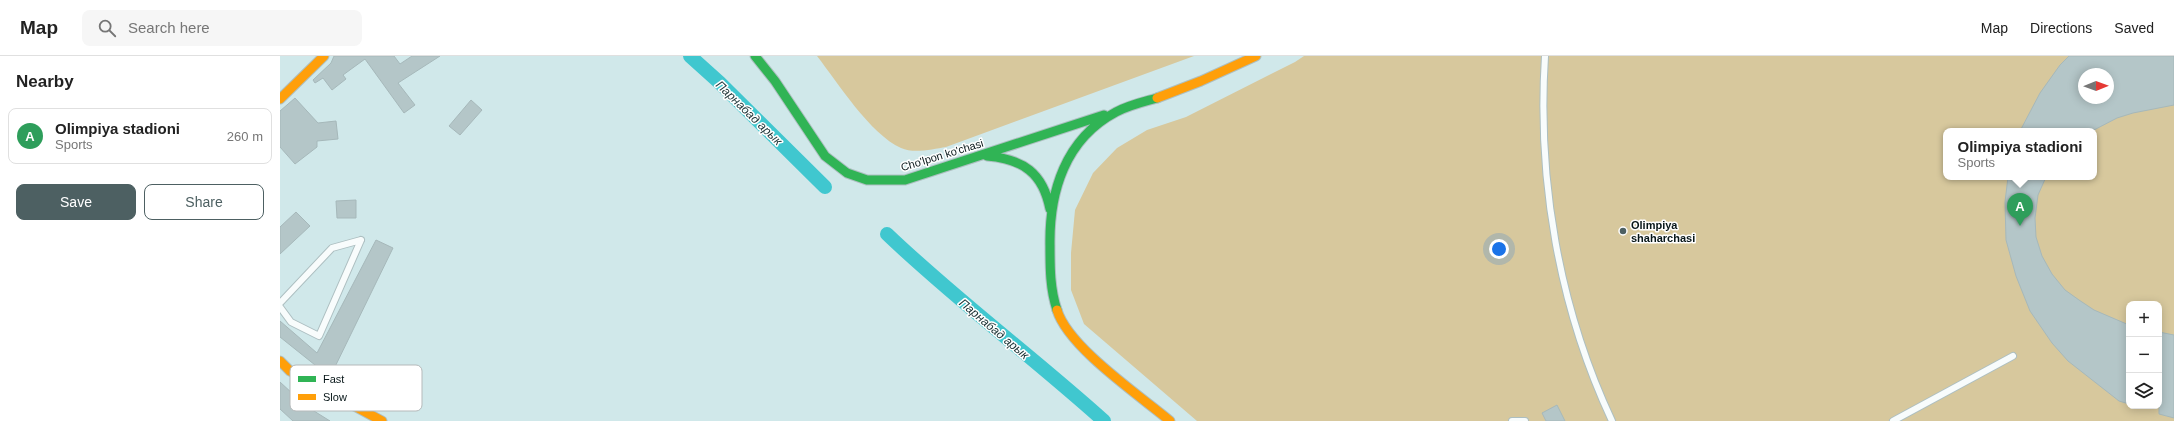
<!DOCTYPE html>
<html lang="en">
<head>
<meta charset="utf-8">
<style>
  :root { --surface:#fff; --page:#f6f6f6; --text:#222; --muted:#767676; --line:#e0e0e0; --accent:#4d6062 }
  body { margin:0; font-family:Arial,sans-serif; background:var(--page); color:var(--text) }
  .controls { position:absolute; right:12px; bottom:12px; display:grid; overflow:hidden; border-radius:8px; box-shadow:0 2px 10px #0003 }
  .controls button { width:36px; height:36px; display:grid; place-items:center; padding:0; border:0; border-bottom:1px solid var(--line); background:var(--surface); color:var(--text); font:20px sans-serif }
  .compass { position:absolute; left:1798px; top:12px; width:36px; height:36px; border-radius:50%; background:var(--surface); box-shadow:0 2px 10px #0003; rotate:89deg }
  .you { position:absolute; left:1219px; top:193px; width:14px; height:14px; margin:-10px; border:3px solid #fff; border-radius:50%; background:#1a73e8; box-shadow:0 0 0 6px #1a73e833 }
  .badge { display:grid; place-items:center; width:26px; height:26px; border-radius:50%; background:var(--accent); color:#fff; font-size:13px; font-weight:700 }
  .pin { position:absolute; translate:-50% -33px; filter:drop-shadow(0 1px 2px #0008) }
  .pin::after { content:''; position:absolute; top:21px; width:14px; height:12px; background:inherit; clip-path:polygon(0 0,100% 0,50% 100%) }
  .popup { position:absolute; left:1663px; top:72px; width:154px; height:52px; box-sizing:border-box; display:grid; place-content:center; border-radius:8px; background:var(--surface); filter:drop-shadow(0 1px 3px #0005); font-size:13px; white-space:nowrap; color:var(--muted) }
  .popup b { font-size:15px; color:var(--text) }
  .popup::after { content:''; position:absolute; left:50%; top:100%; margin-left:-8px; border:8px solid transparent; border-top-color:var(--surface) }
  .list { margin:0; padding:0; list-style:none }
  h2 { display:flex; justify-content:space-between; align-items:center; height:52px; margin:0; padding:0 16px; font-size:17px }
  h2 small { font-size:13px; font-weight:400; color:var(--muted) }
  .list li { display:grid; grid-template-columns:26px 1fr auto; gap:12px; align-items:center; box-sizing:border-box; height:56px; margin:0 8px 8px; padding:0 8px; border:1px solid var(--line); border-radius:8px }
  .list b { display:block; font-size:15px; white-space:nowrap }
  .list p { margin:0; font-size:13px; white-space:nowrap; color:var(--muted) }
  .list em { font-size:13px; font-style:normal; color:var(--muted) }
  .actions { display:flex; gap:8px; padding:12px 16px }
  .actions a { flex:1; padding:9px 0; border:1px solid var(--accent); border-radius:8px; text-align:center; font-size:14px; color:var(--accent) }
  .actions .main { background:var(--accent); color:#fff }
  .icon { flex:none; width:22px; height:22px; fill:none; stroke:currentColor; stroke-width:2; stroke-linecap:round; stroke-linejoin:round }
  .map { position:relative; flex:none; width:1894px; height:365px; overflow:hidden }
  header { display:flex; align-items:center; gap:24px; box-sizing:border-box; height:56px; padding:0 20px; background:var(--surface); border-bottom:1px solid var(--line) }
  header strong { font-size:19px }
  nav { display:flex; gap:22px; margin-inline-start:auto; font-size:14px }
  .search { width:280px; height:36px; background:var(--page); display:flex; align-items:center; gap:10px; box-sizing:border-box; padding:0 14px; border-radius:8px; color:var(--muted); font-size:15px }
  main { display:flex }
  aside { flex:1; background:var(--surface) }
  .map>svg:first-child { display:block }
  .green { fill:#d7c89d; fill-rule:evenodd }
  .lines { fill:none; stroke-linecap:round; stroke-linejoin:round }
  .canal { stroke:#40c7cf; stroke-width:14 }
  .building { fill:#b4c6c8; stroke:#a6b8ba; fill-rule:evenodd }
  .lane-casing { stroke:#adbfc1; stroke-width:8 }
  .fast-casing { stroke:#adbfc1; stroke-width:11 }
  .slow-casing { stroke:#adbfc1; stroke-width:11 }
  .lane { stroke:#f8fcfc; stroke-width:6 }
  .fast { stroke:#30b455; stroke-width:9 }
  .slow { stroke:#ff9f0a; stroke-width:9 }
  .poi-dot { fill:#4d6062; stroke:#fff; stroke-width:1.5 }
  .labels { text-anchor:middle; dominant-baseline:central; stroke-width:3; stroke-linejoin:round; paint-order:stroke }
  .street-label { font-size:11px; fill:#071618; stroke:#fff }
  .poi-label { font-size:11px; font-weight:bold; fill:#071618; stroke:#fff; text-anchor:start }
  .water-label { font-size:12px; font-style:italic; fill:#1a3234; stroke:#fff }
  .key { fill:#fff; stroke:#b5b9ba; stroke-width:1 }
  .key-label { font-size:11px; fill:#071618 }
</style>
</head>
<body>
<header>
<strong>Map</strong>
<div class="search"><svg class="icon" aria-label="search" viewBox="0 0 24 24"><circle cx="10" cy="10" r="6"/><path d="M15 15l6 6"/></svg>Search here</div>
<nav><a>Map</a><a>Directions</a><a>Saved</a></nav>
</header>
<main>
<aside>
<h2>Nearby<small></small></h2>
<ul class="list">
<li><span class="badge" style="background:#2e9e5b">A</span><div><b>Olimpiya stadioni</b><p>Sports</p></div><em>260 m</em></li>
</ul>
<div class="actions"><a class="main">Save</a><a>Share</a></div>
</aside>
<div class="map">
<svg width="1894" height="365" viewBox="0 0 1894 365">
  <rect width="100%" height="100%" fill="#d0e8ea"/>
  <path class="green" d="M537 0H914L666 91C653 93 634 98 621 92 590 78 558 27 537 0Z
    M1024 0H1894V365H917L804 268 791 234V197L795 154 813 117 837 92 867 74 906 61 1015 6ZM1804 18H1828V42H1804ZM1666 75H1814V121H1666ZM1849 248H1879V350H1849Z"/>
  <g class="lines">
    <path class="canal" d="M410 0 440 27 545 131
      M607 178C676 244 753 301 824 365"/>
  </g>
  <path class="building" d="M54 0H114L120 8 132 0H160L118 27 135 49 124 57 85 3 63 19 66 23 52 34 43 22 35 27 33 24 51 7Z
    M1789 0H1894V49L1853 57 1837 62 1812 75H1740L1760 37 1780 9ZM1804 18H1828V42H1804Z
    M15 42 38 67 56 65 58 83 37 85V91L15 108 0 91V55Z
    M191 44 202 54 180 79 169 70Z
    M1728 121H1766L1758 139 1755 162 1756 181 1762 200 1772 218 1785 234 1799 244 1814 254 1849 269V348L1839 345 1788 305 1772 287 1750 255 1736 220 1726 184 1725 146Z
    M76 144V162H57L56 145Z
    M16 156 30 170 0 198V171Z
    M96 184 113 192 50 321 0 281V265L37 297Z
    M1879 276 1894 279V362L1879 358Z
    M0 326 26 350 50 365H13L0 353Z
    M1277 349 1285 365H1266L1262 357Z"/>
  <g class="lines">
    <defs>
      <path id="lane" d="M1265 0C1257 124 1279 252 1332 365
        M0 247 52 192 81 184
        M0 251 11 266 39 280 81 184
        M1232 365H1245
        M1613 365 1733 300"/>
      <path id="fast" d="M475 0 495 25 545 100 567 117 587 124H625L824 59
        M707 100C743 103 763 117 770 153
        M777 254C770 233 770 212 770 190 769 136 785 83 836 56 849 49 863 46 877 42"/>
      <path id="slow" d="M877 42 921 25 976 0
        M0 43 44 0
        M777 254C788 291 859 339 890 365
        M0 305 10 315 102 365"/>
    </defs>
    <use href="#lane" class="lane-casing"/>
    <use href="#fast" class="fast-casing"/>
    <use href="#slow" class="slow-casing"/>
    <use href="#lane" class="lane"/>
    <use href="#fast" class="fast"/>
    <use href="#slow" class="slow"/>
  </g>
  <circle class="poi-dot" cx="1343" cy="175" r="4"/>
  <g class="labels">
    <g class="street-label">
      <text transform="translate(662 99) rotate(-17)">Cho'lpon ko'chasi</text>
    </g>
    <g class="poi-label">
      <text x="1351" y="169">Olimpiya<tspan x="1351" dy="13">shaharchasi</tspan></text>
    </g>
    <g class="water-label">
      <text transform="translate(469 57) rotate(44)">Парнабад арык</text>
      <text transform="translate(714 273) rotate(40)">Парнабад арык</text>
    </g>
  </g>
  <rect x="10" y="309" width="132" height="46" rx="6" class="key"/>
  <rect x="18" y="320" width="18" height="6" fill="#30b455"/>
  <rect x="18" y="338" width="18" height="6" fill="#ff9f0a"/>
  <g class="key-label">
    <text x="43" y="327">Fast</text>
    <text x="43" y="345">Slow</text>
  </g>
</svg>
<div class="controls">
<button>+</button>
<button>−</button>
<button><svg class="icon" aria-label="layers" viewBox="0 0 24 24"><path d="M12 4l9 5-9 5-9-5zM3 14l9 5 9-5"/></svg></button>
</div>
<svg class="compass" viewBox="-18 -18 36 36"><path d="M0-13l5 13h-10z" fill="#e53935"/><path d="M0 13l5-13h-10z" fill="#767676"/></svg>
<div class="you"></div>
<div class="pin badge" style="left:1740px;top:170px;background:#2e9e5b">A</div>
<div class="popup"><b>Olimpiya stadioni</b>Sports</div>
</div>
</main>
</body>
</html>
